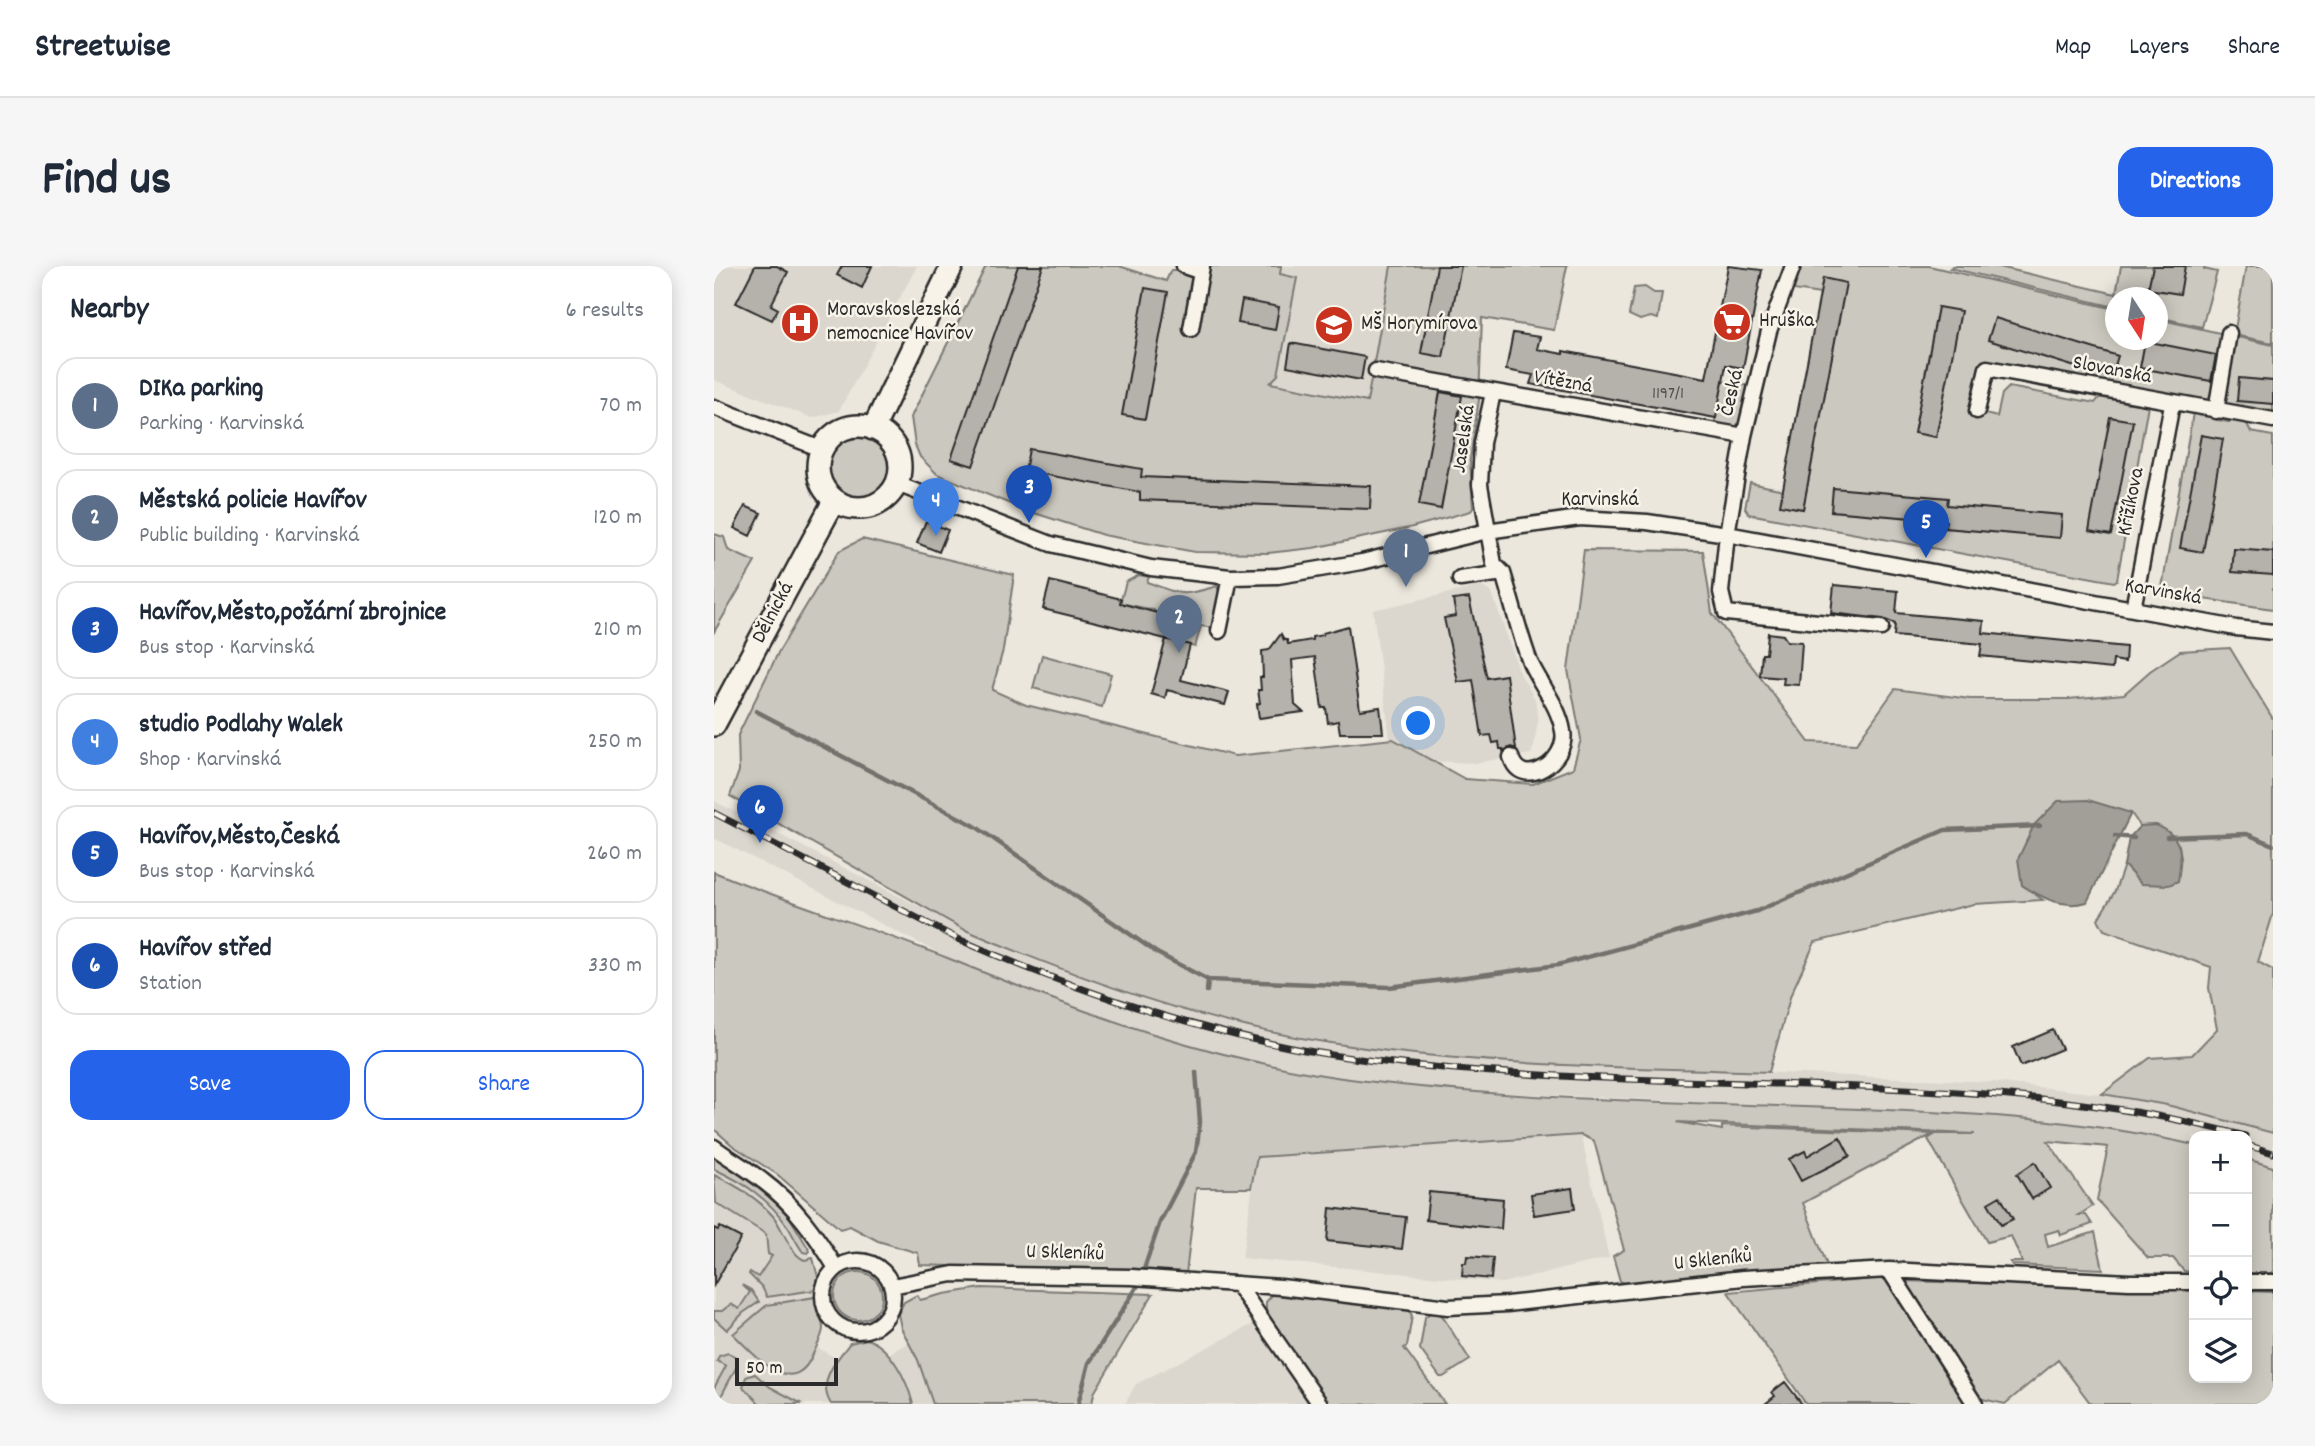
<!DOCTYPE html>
<html lang="en">
<head>
<meta charset="utf-8">
<style>
  :root { --surface:#fff; --page:#f6f6f7; --text:#1f2937; --muted:#747a83; --line:#e0e1e3; --accent:#2563eb }
  body { margin:0; font-family:Dekko,sans-serif; background:var(--page); color:var(--text) }
  .controls { position:absolute; right:21px; bottom:21px; display:grid; overflow:hidden; border-radius:14px; box-shadow:0 4px 18px #0003 }
  .controls button { width:63px; height:63px; display:grid; place-items:center; padding:0; border:0; border-bottom:2px solid var(--line); background:var(--surface); color:var(--text); font:35px sans-serif }
  .compass { position:absolute; left:1391px; top:21px; width:63px; height:63px; border-radius:50%; background:var(--surface); box-shadow:0 4px 18px #0003; rotate:168deg }
  .scale { position:absolute; left:21px; bottom:18px; width:103px; box-sizing:border-box; padding-left:7px; border:4px solid #2b2b2b; border-top:0; font-size:19px; line-height:24px; white-space:nowrap; color:#2b2b2b; -webkit-text-stroke:5px #f7f3e8; paint-order:stroke }
  .you { position:absolute; left:705px; top:458px; width:24px; height:24px; margin:-18px; border:5px solid #fff; border-radius:50%; background:#1a73e8; box-shadow:0 0 0 10px #1a73e833 }
  .badge { display:grid; place-items:center; width:46px; height:46px; border-radius:50%; background:var(--accent); color:#fff; font-size:23px; font-weight:700 }
  .pin { position:absolute; translate:-50% -58px; filter:drop-shadow(0 2px 4px #0008) }
  .pin::after { content:''; position:absolute; top:37px; width:24px; height:21px; background:inherit; clip-path:polygon(0 0,100% 0,50% 100%) }
  .list { margin:0; padding:0; list-style:none }
  h2 { display:flex; justify-content:space-between; align-items:center; height:91px; margin:0; padding:0 28px; font-size:30px }
  h2 small { font-size:23px; font-weight:400; color:var(--muted) }
  .list li { display:grid; grid-template-columns:46px 1fr auto; gap:21px; align-items:center; box-sizing:border-box; height:98px; margin:0 14px 14px; padding:0 14px; border:2px solid var(--line); border-radius:21px }
  .list b { display:block; font-size:26px; white-space:nowrap }
  .list p { margin:0; font-size:23px; white-space:nowrap; color:var(--muted) }
  .list em { font-size:23px; font-style:normal; color:var(--muted) }
  .actions { display:flex; gap:14px; padding:21px 28px }
  .actions a { flex:1; padding:16px 0; border:2px solid var(--accent); border-radius:21px; text-align:center; font-size:24px; color:var(--accent) }
  .actions .main { background:var(--accent); color:#fff }
  .icon { flex:none; width:38px; height:38px; fill:none; stroke:currentColor; stroke-width:2; stroke-linecap:round; stroke-linejoin:round }
  .map { position:relative; flex:none; width:1559px; height:1138px; overflow:hidden; border-radius:21px }
  header { display:flex; align-items:center; gap:42px; box-sizing:border-box; height:98px; padding:0 35px; background:var(--surface); border-bottom:2px solid var(--line) }
  header strong { font-size:33px }
  nav { display:flex; gap:38px; margin-inline-start:auto; font-size:24px }
  .intro { display:flex; align-items:center; justify-content:space-between; box-sizing:border-box; height:168px; padding:0 42px }
  h1 { margin:0; font-size:49px }
  .button { padding:18px 32px; border-radius:21px; background:var(--accent); color:#fff; font-size:24px; font-weight:700 }
  main { display:flex; gap:42px; padding:0 42px }
  aside { flex:1; background:var(--surface); border-radius:21px; box-shadow:0 4px 18px #0003 }
  .map>svg:first-child { display:block }
  .built { fill:#dbd7ce }
  .green { fill:#cbc8bf; stroke:#7b7a75; stroke-width:2 }
  .water { fill:#a29f98; stroke:#72716c; stroke-width:2 }
  .lines { fill:none; stroke-linecap:round; stroke-linejoin:round }
  .stream { stroke:#72716c; stroke-width:4.5 }
  .building { fill:#b5b2ab; stroke:#2b2b2b; stroke-width:2 }
  .street-casing { stroke:#2b2b2b; stroke-width:19 }
  .secondary-casing { stroke:#2b2b2b; stroke-width:26 }
  .street { stroke:#f7f3e8; stroke-width:14 }
  .secondary { stroke:#f7f3e8; stroke-width:21 }
  .rail-casing { stroke:#2b2b2b; stroke-width:7 }
  .rail { stroke:#f7f3e8; stroke-width:4.5; stroke-dasharray:13; stroke-linecap:butt }
  .labels { text-anchor:middle; dominant-baseline:central; stroke-width:5; stroke-linejoin:round; paint-order:stroke }
  .number-label { font-size:18px; fill:#4e4d4b }
  .poi-label { font-size:21px; fill:#2b2b2b; stroke:#f7f3e8; text-anchor:start }
  .street-label { font-size:21px; fill:#2b2b2b; stroke:#f7f3e8 }
</style>
</head>
<body>
<header>
<strong>Streetwise</strong>
<nav><a>Map</a><a>Layers</a><a>Share</a></nav>
</header>
<div class="intro"><h1>Find us</h1><a class="button">Directions</a></div>
<main>
<aside>
<h2>Nearby<small>6 results</small></h2>
<ul class="list">
<li><span class="badge" style="background:#5c6f8a">1</span><div><b>DIKa parking</b><p>Parking · Karvinská</p></div><em>70 m</em></li>
<li><span class="badge" style="background:#5c6f8a">2</span><div><b>Městská policie Havířov</b><p>Public building · Karvinská</p></div><em>120 m</em></li>
<li><span class="badge" style="background:#1a4fb4">3</span><div><b>Havířov,Město,požární zbrojnice</b><p>Bus stop · Karvinská</p></div><em>210 m</em></li>
<li><span class="badge" style="background:#3f7fe0">4</span><div><b>studio Podlahy Walek</b><p>Shop · Karvinská</p></div><em>250 m</em></li>
<li><span class="badge" style="background:#1a4fb4">5</span><div><b>Havířov,Město,Česká</b><p>Bus stop · Karvinská</p></div><em>260 m</em></li>
<li><span class="badge" style="background:#1a4fb4">6</span><div><b>Havířov střed</b><p>Station</p></div><em>330 m</em></li>
</ul>
<div class="actions"><a class="main">Save</a><a>Share</a></div>
</aside>
<div class="map">
<svg width="1559" height="1138" viewBox="0 0 1559 1138">
  <rect width="100%" height="100%" fill="#ebe7dd"/>
  <filter id="ink" filterUnits="userSpaceOnUse"><feTurbulence type="fractalNoise" baseFrequency=".0143" numOctaves="2"/><feDisplacementMap in="SourceGraphic" scale="14" xChannelSelector="R" yChannelSelector="G"/><feConvolveMatrix kernelMatrix="1 2 1 2 8 2 1 2 1" color-interpolation-filters="sRGB"/></filter>
  <g filter="url(#ink)">
    <path class="built" d="M0 0H203L125 145 98 152 0 114Z
      M567 0H677L653 136 555 117 560 113 583 12 565 9Z
      M767 320 778 327 806 407 821 433 824 454 820 480 817 488 761 497 718 495 676 473 659 344Z
      M0 535 249 663 287 679 422 729 517 757 615 777 750 792 806 796 1279 816 1404 830 1453 839 1559 867V901L1533 893V870H1480V879L1399 863 1277 849 747 825 610 810 508 789 412 761 364 744 234 692 0 572Z
      M867 869 895 992 788 1017 528 992 543 891Z
      M0 901 47 926 99 992 104 1011 101 1035 109 1061 102 1081 124 1093 136 1077 144 1074 153 1073 162 1076 173 1089 195 1076 204 1094 219 1138H0Z
      M543 1056 597 1138H411L422 1118Z"/>
    <path class="green" d="M272 0H405L452 15 457 4H465L494 13 496 0H567L566 8 583 12 564 109 556 117 653 136 677 0H853L840 64 768 52 765 134 756 194 759 242 757 245 695 262 599 282 554 287 481 286 389 269 311 244 223 208 206 191 201 179 197 151Z
      M1086 0H1215L1401 43 1402 74H1444V53L1559 79V153L1266 98 1255 144 1283 151 1288 128 1295 121 1381 137 1388 128 1410 133V136L1434 139 1403 314 1400 316 1035 248 1031 242 1036 217 1070 224 1067 239 1089 243 1125 51 1106 28 1080 24Z
      M1239 0H1281L1402 28 1407 0H1491L1490 3 1503 6 1488 61 1444 51V32H1402L1401 41 1236 2Z
      M1532 0H1559V77L1520 69Z
      M931 21 940 27H948L944 53 937 51 926 54 915 49 920 22Z
      M1009 115 1040 121 1028 167 999 164Z
      M1484 146 1504 150 1503 154 1515 156 1516 153 1532 156 1537 166 1559 170V343L1447 327 1479 147Z
      M113 203a31 31 0 1 1 62 0a31 31 0 1 1-62 0Z
      M0 268 10 271 14 284 41 296 0 366Z
      M148 273 300 309 289 384 278 424 312 439 521 490 679 473 751 513 819 518 859 502 867 473 854 404 870 284 989 285 998 347 1095 476 1142 478 1181 423 1256 433H1354L1410 428 1436 405 1466 385 1516 382 1559 453V648L1544 696 1559 704V867L1453 839 1388 828 1436 792 1478 789 1503 763 1495 722 1497 701 1390 664 1384 653 1401 625 1410 599 1427 618 1467 593 1465 579 1442 559 1426 560 1417 547 1320 559 1305 593 1308 619 1329 634 1260 638 1101 676 1077 728 1055 806C909 801 761 800 617 777 490 758 366 713 249 663L16 530 25 505 24 469 65 385 125 285Z
      M425 309 435 311 433 316C468 329 467 331 503 320L507 331 500 362 487 360 481 381 464 376 465 371 461 370 467 348 449 343 448 346H441L440 344 406 337 412 316Z
      M328 389 397 408 388 441 319 422Z
      M0 606C78 638 158 662 236 693 371 748 507 798 652 815 806 834 962 836 1117 842 1239 846 1361 851 1480 879V1006L1470 1005 1459 992H1434L1383 934 1394 881 1334 875 1379 940 1365 949H1372L1378 958 1347 969 1345 964 1331 968 1334 981 1381 966 1389 1003 1298 999 1296 996H1308L1297 970 1273 976 1214 873 1222 868H1261L963 856 1008 864V860L1219 868 1089 937 1113 999 910 1017 906 1015 899 990 910 984 880 875 867 869 543 891 537 922H482L472 1008 206 999 204 987 164 975 136 960 126 963 64 909 18 879 0 863Z
      M0 890 48 923 73 947 96 985 94 987 89 986C83 978 79 969 74 961 55 933 31 917 0 903Z
      M1533 893 1559 901V1007H1533Z
      M0 909C22 919 43 931 59 950 69 962 76 989 91 994L99 992 104 1011 101 1024 53 1031 48 1021 35 1008 36 1006 44 1011 58 990 54 988 52 968 2 937Z
      M120 1030a24 24 0 1 1 48 0a24 24 0 1 1-48 0Z
      M1170 1012 1177 1019 1253 1138H1092L1014 1026Z
      M1186 1015 1480 1023V1112H1533V1025L1559 1026V1138H1377L1344 1094 1291 1138 1264 1132Z
      M28 1019 37 1024 45 1036 29 1047 13 1064 0 1052V1045H8L17 1038 25 1043 36 1026Z
      M268 1022 439 1028 380 1127 378 1138H219L204 1094 187 1062 184 1048 190 1036 203 1029 206 1034 230 1028Z
      M560 1027 695 1044 698 1050 693 1080 690 1082 731 1138H610L552 1044V1036Z
      M101 1031C102 1042 109 1052 109 1063 108 1072 102 1081 99 1088 79 1136 40 1088 19 1068L53 1039Z
      M716 1047 727 1048 756 1094 729 1111H726L706 1083 711 1051Z
      M153 1073C177 1081 193 1114 199 1138H117C103 1116 121 1095 136 1077Z
      M14 1087 22 1091 23 1100 3 1138H0V1122L12 1100 3 1095 5 1090Z
      M41 1108 56 1121 88 1138H46L29 1121 32 1111Z"/>
    <path class="water" d="M1374 534 1417 547 1373 636C1349 643 1328 632 1308 619L1304 593 1320 559 1344 535Z
      M1442 559C1470 571 1468 588 1464 615L1455 619 1427 618 1410 599 1415 572 1426 560Z"/>
    <g class="lines">
      <path class="stream" d="M42 445 261 560 443 687 494 714 675 721 844 699 1043 645 1231 564 1326 560
        M1401 570 1420 572
        M1453 571 1533 568 1559 579
        M493 725 494 714
        M364 1138 375 1097 425 1018 446 956 482 886 486 856 482 806"/>
    </g>
    <path class="building" d="M41 0H63L74 6 57 39 64 43 58 54 22 37Z
      M128 0H158L148 22 123 9Z
      M304 0H329L259 200 237 193Z
      M723 0H747L729 91 707 87Z
      M1014 0 1048 4 1029 102 1012 99 1002 152 816 118 819 109 792 104 799 67 826 71 823 83 849 88V85L992 112Z
      M1439 0H1471L1466 28 1434 23Z
      M1109 12 1132 17 1089 243 1066 239Z
      M431 22 454 26 431 153 408 149Z
      M528 34 565 41 561 64 524 57Z
      M1224 41 1247 45 1222 171 1200 167Z
      M1281 52 1404 90 1397 112 1274 74Z
      M1431 75 1502 89 1497 115 1426 102Z
      M577 77 651 91 647 114 573 100Z
      M1525 112 1559 115V138L1523 135Z
      M726 126 748 130 727 243 705 239Z
      M1396 151 1419 155 1397 269 1375 265Z
      M1487 169 1509 173 1489 286 1466 282Z
      M315 183 428 203 427 211 657 220 656 243 426 234V226L311 205Z
      M1119 222 1234 232 1233 239 1348 249 1346 272 1231 262 1232 255 1117 245Z
      M31 240 47 247 36 270 20 262Z
      M212 255 220 258 224 256 226 261 234 264 225 286 203 277Z
      M1520 283 1559 286V309L1518 306Z
      M336 315 407 333 406 337 447 348 449 343 467 348 460 375 329 343Z
      M1120 319 1184 325 1182 347 1270 355 1269 367 1412 381 1411 396 1399 394 1398 403 1266 390 1268 378 1180 370 1181 358 1169 353 1117 347Z
      M755 332 773 412 792 409 802 483 797 481 789 485V483H786L785 476 779 477 777 469 768 470 759 414 744 416 730 352 742 350 739 334Z
      M634 360 646 444 666 441 669 467H626L624 455 614 457 612 442H608L601 391 578 394 581 439 589 446 545 452 543 438 546 437 544 424H547L546 411H549L548 385 555 384 567 368 570 374H573L574 378 598 374V371L609 369V367Z
      M1054 367 1069 369 1073 375 1088 376 1085 419 1069 418 1070 412 1046 410 1048 388H1052Z
      M452 373 476 379 467 414 515 426 511 439 453 424 451 432 437 428Z
      M1339 764 1348 783 1307 800 1299 781Z
      M1126 871 1136 890 1087 915 1075 893 1091 885 1093 890Z
      M1321 896 1336 922 1318 933 1303 908Z
      M858 922 861 943 820 949 817 928Z
      M715 926 789 933 787 963 712 954Z
      M1286 930 1299 953 1287 959 1274 937Z
      M616 942 692 951 688 983 613 975Z
      M6 961 27 972 0 1019V962L4 964Z
      M753 990 779 992 777 1013 748 1010 749 997H752Z
      M1071 1116 1088 1138H1051L1061 1130 1058 1126Z"/>
    <g class="lines">
      <defs>
        <path id="street" d="M470 0 487 6
          M1079 0 1055 65 1030 170 1013 268 1007 326 1012 347 1167 362
          M477 63 488 0
          M662 105 1030 170
          M779 127 768 177 766 219 780 298 789 307C798 336 805 367 816 396 826 418 845 440 849 465 855 495 807 526 797 491
          M0 141 107 183
          M1263 145 1273 102 1559 154
          M1502 145 1515 67
          M183 218 337 278 437 302 516 311 564 310 648 296 773 265 866 252 933 256 1013 268 1522 362 1559 366
          M746 313 789 307
          M1419 343 1458 138
          M505 365 516 311
          M0 881C16 893 34 903 49 915 80 938 102 969 122 1002
          M109 1030a35 35 0 1 1 70 0a35 35 0 1 1-70 0Z
          M1175 1004 1261 1138
          M1533 1016H1559
          M523 1018 606 1138
          M178 1020 239 1008 418 1011 567 1021 734 1041 793 1038 1029 1012 1175 1004 1415 1016H1480"/>
        <path id="secondary" d="M104 201a41 41 0 1 1 82 0a41 41 0 1 1-82 0Z
          M159 163 238 0
          M0 459 120 235"/>
      </defs>
      <use href="#street" class="street-casing"/>
      <use href="#secondary" class="secondary-casing"/>
      <use href="#street" class="street"/>
      <use href="#secondary" class="secondary"/>
      <defs>
        <path id="rail" d="M0 547 244 673C374 730 511 776 653 794 808 813 965 814 1120 820 1261 825 1394 833 1531 870
          M1533 879 1559 887"/>
      </defs>
      <use href="#rail" class="rail-casing"/>
      <use href="#rail" class="rail"/>
    </g>
  </g>
  <defs>
    <symbol id="supermarket-disc" viewBox="-11 -11 22 22"><circle r="9.5" fill="#c8321e" stroke="#f7f3e8"/><path d="M-6-5.5h2.5l.6 2H6L4.5 2H-2.5L-4.4-4H-6ZM-1.5 3.2a1.3 1.3 0 1 0 .1 0ZM3 3.2a1.3 1.3 0 1 0 .1 0Z" fill="#fff"/></symbol>
    <symbol id="hospital-disc" viewBox="-11 -11 22 22"><circle r="9.5" fill="#c8321e" stroke="#f7f3e8"/><path d="M-5-5h3v3.5h4V-5h3V5h-3V1.5h-4V5h-3Z" fill="#fff"/></symbol>
    <symbol id="school-disc" viewBox="-11 -11 22 22"><circle r="9.5" fill="#c8321e" stroke="#f7f3e8"/><path d="M0-5L7-2L0 1L-7-2ZM-4 1L0 2.5L4 1V4Q0 6-4 4Z" fill="#fff"/></symbol>
  </defs>
  <g fill-rule="evenodd">
    <use href="#supermarket-disc" x="996" y="34" width="44" height="44"/>
    <use href="#hospital-disc" x="64" y="35" width="44" height="44"/>
    <use href="#school-disc" x="598" y="37" width="44" height="44"/>
  </g>
  <g class="labels">
    <g class="number-label">
      <text x="954" y="128">1197/1</text>
    </g>
    <g class="poi-label">
      <text x="113" y="45">Moravskoslezská<tspan x="113" dy="24">nemocnice Havířov</tspan></text>
      <text x="1045" y="56">Hruška</text>
      <text x="647" y="59">MŠ Horymírova</text>
    </g>
    <g class="street-label">
      <text transform="translate(1398 105) rotate(11)">Slovanská</text>
      <text transform="translate(849 117) rotate(10)">Vítězná</text>
      <text transform="translate(1019 127) rotate(-77)">Česká</text>
      <text transform="translate(751 173) rotate(-82)">Jaselská</text>
      <text x="886" y="235">Karvinská</text>
      <text transform="translate(1418 236) rotate(-79)">Křižíkova</text>
      <text transform="translate(1449 327) rotate(10)">Karvinská</text>
      <text transform="translate(60 347) rotate(-62)">Dělnická</text>
      <text transform="translate(351 988) rotate(2)">U Skleníků</text>
      <text transform="translate(999 995) rotate(-6)">U Skleníků</text>
    </g>
  </g>
</svg>
<div class="controls">
<button>+</button>
<button>−</button>
<button><svg class="icon" aria-label="locate" viewBox="0 0 24 24"><circle cx="12" cy="12" r="6"/><path d="M12 2v4M12 18v4M2 12h4M18 12h4"/></svg></button>
<button><svg class="icon" aria-label="layers" viewBox="0 0 24 24"><path d="M12 4l9 5-9 5-9-5zM3 14l9 5 9-5"/></svg></button>
</div>
<svg class="compass" viewBox="-18 -18 36 36"><path d="M0-13l5 13h-10z" fill="#e53935"/><path d="M0 13l5-13h-10z" fill="#747a83"/></svg>
<div class="scale">50 m</div>
<div class="you"></div>
<div class="pin badge" style="left:692px;top:321px;background:#5c6f8a">1</div>
<div class="pin badge" style="left:465px;top:387px;background:#5c6f8a">2</div>
<div class="pin badge" style="left:315px;top:257px;background:#1a4fb4">3</div>
<div class="pin badge" style="left:222px;top:270px;background:#3f7fe0">4</div>
<div class="pin badge" style="left:1212px;top:292px;background:#1a4fb4">5</div>
<div class="pin badge" style="left:46px;top:577px;background:#1a4fb4">6</div>
</div>
</main>
</body>
</html>
